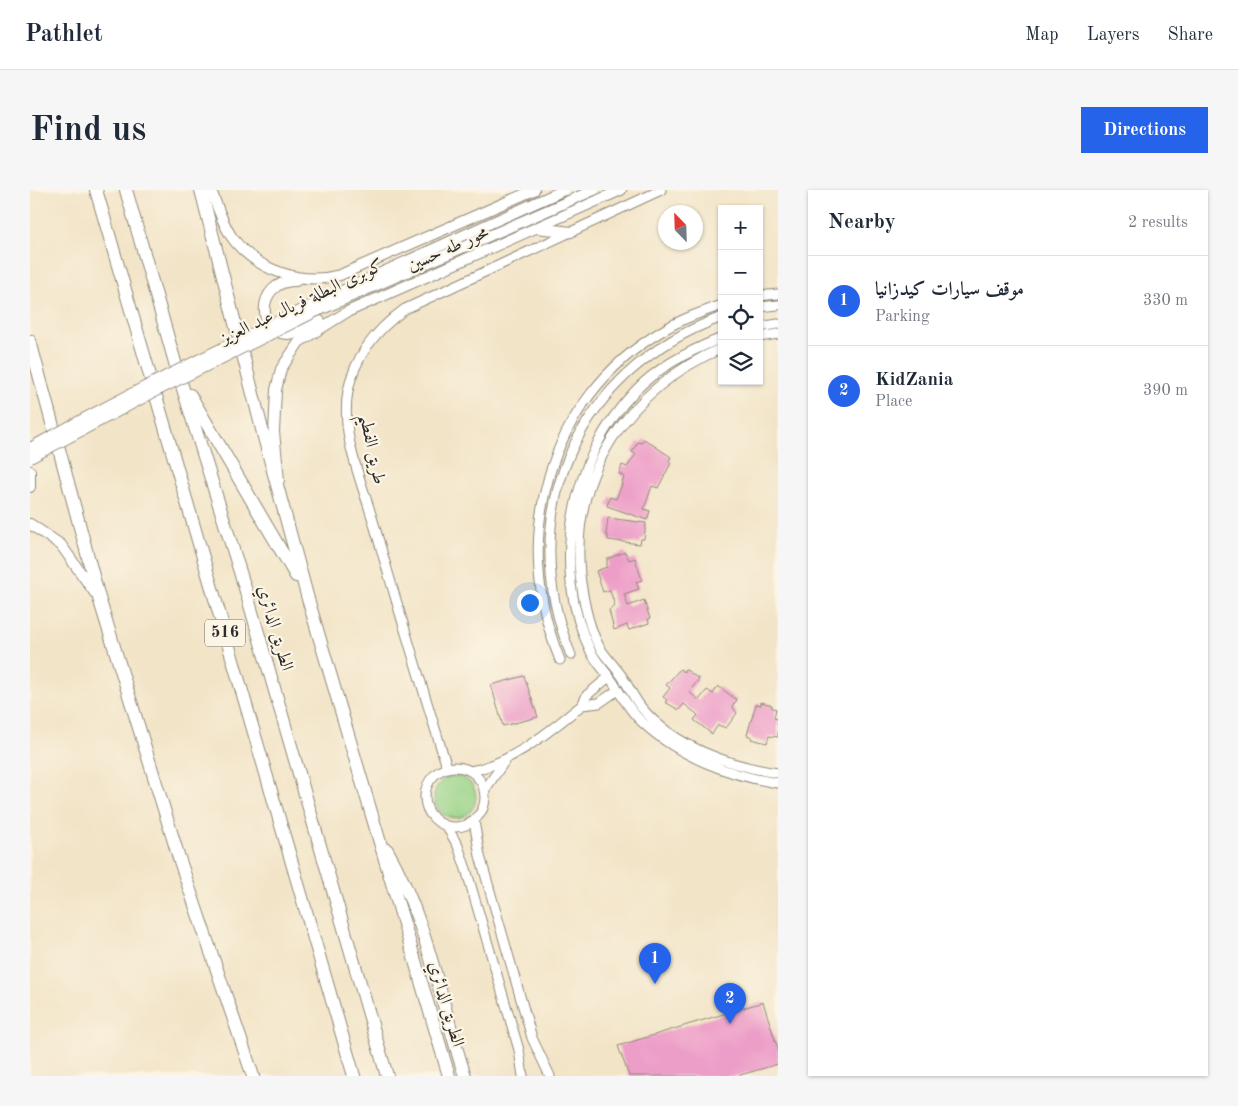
<!DOCTYPE html>
<html lang="en">
<head>
<meta charset="utf-8">
<style>
  :root { --surface:#fff; --page:#f6f6f7; --text:#1f2937; --muted:#747a83; --line:#e0e1e3; --accent:#2563eb }
  body { margin:0; font-family:"Old Standard TT",Amiri,serif; background:var(--page); color:var(--text) }
  .controls { position:absolute; right:15px; top:15px; display:grid; overflow:hidden; border-radius:0px; box-shadow:0 1px 4px #0004 }
  .controls button { width:45px; height:45px; display:grid; place-items:center; padding:0; border:0; border-bottom:1px solid var(--line); background:var(--surface); color:var(--text); font:25px sans-serif }
  .compass { position:absolute; left:628px; top:15px; width:45px; height:45px; border-radius:50%; background:var(--surface); box-shadow:0 1px 4px #0004; rotate:337deg }
  .you { position:absolute; left:499px; top:412px; width:18px; height:18px; margin:-12px; border:4px solid #fff; border-radius:50%; background:#1a73e8; box-shadow:0 0 0 8px #1a73e833 }
  .badge { display:grid; place-items:center; width:32px; height:32px; border-radius:50%; background:var(--accent); color:#fff; font-size:16px; font-weight:700 }
  .pin { position:absolute; translate:-50% -41px; filter:drop-shadow(0 1px 2px #0008) }
  .pin::after { content:''; position:absolute; top:26px; width:18px; height:15px; background:inherit; clip-path:polygon(0 0,100% 0,50% 100%) }
  .list { margin:0; padding:0; list-style:none }
  h2 { display:flex; justify-content:space-between; align-items:center; height:65px; margin:0; padding:0 20px; font-size:21px }
  h2 small { font-size:16px; font-weight:400; color:var(--muted) }
  .list li { display:grid; grid-template-columns:32px 1fr auto; gap:15px; align-items:center; box-sizing:border-box; height:90px; padding:0 20px; border-top:1px solid var(--line) }
  .list b { display:block; font-size:19px; white-space:nowrap }
  .list p { margin:0; font-size:16px; white-space:nowrap; color:var(--muted) }
  .list em { font-size:16px; font-style:normal; color:var(--muted) }
  .icon { flex:none; width:28px; height:28px; fill:none; stroke:currentColor; stroke-width:2; stroke-linecap:round; stroke-linejoin:round }
  .map { position:relative; flex:none; width:748px; height:886px; overflow:hidden; border-radius:0px }
  header { display:flex; align-items:center; gap:30px; box-sizing:border-box; height:70px; padding:0 25px; background:var(--surface); border-bottom:1px solid var(--line) }
  header strong { font-size:24px }
  nav { display:flex; gap:28px; margin-inline-start:auto; font-size:18px }
  .intro { display:flex; align-items:center; justify-content:space-between; box-sizing:border-box; height:120px; padding:0 30px }
  h1 { margin:0; font-size:35px }
  .button { padding:12px 22px; border-radius:0px; background:var(--accent); color:#fff; font-size:18px; font-weight:700 }
  main { display:flex; gap:30px; padding:0 30px }
  aside { flex:1; background:var(--surface); border-radius:0px; box-shadow:0 1px 4px #0004 }
  .map>svg:first-child { display:block }
  .green { fill:#95d185; stroke:#607e58 }
  .building { fill:#ed9ec8 }
  .lines { fill:none; stroke-linecap:round; stroke-linejoin:round }
  .minor-casing { stroke:#8e8879; stroke-width:11 }
  .major-casing { stroke:#8e8879; stroke-width:12 }
  .highway-casing { stroke:#8e8879; stroke-width:14 }
  .minor { stroke:#fff; stroke-width:9 }
  .major { stroke:#fff; stroke-width:10 }
  .highway { stroke:#fff; stroke-width:12 }
  .major-bridge-casing { stroke:#8e8879; stroke-width:12; stroke-linecap:butt }
  .major-bridge { stroke:#fff; stroke-width:10 }
  .labels { text-anchor:middle; dominant-baseline:central; stroke-width:4.5; stroke-linejoin:round; paint-order:stroke }
  .shield { fill:#fcf5e5; stroke:#6a6863; stroke-width:1 }
  .shield-label { font-size:16px; font-weight:bold; fill:#2b2b2b }
  .street-label { font-size:18px; fill:#2b2b2b; stroke:#fcf5e5 }
</style>
</head>
<body>
<header>
<strong>Pathlet</strong>
<nav><a>Map</a><a>Layers</a><a>Share</a></nav>
</header>
<div class="intro"><h1>Find us</h1><a class="button">Directions</a></div>
<main>
<div class="map">
<svg width="748" height="886" viewBox="0 0 748 886">
  <rect width="100%" height="100%" fill="#fcf5e5"/>
  <filter id="ink" filterUnits="userSpaceOnUse"><feTurbulence type="fractalNoise" baseFrequency=".02" numOctaves="2"/><feDisplacementMap in="SourceGraphic" scale="10" xChannelSelector="R" yChannelSelector="G"/><feConvolveMatrix kernelMatrix="1 2 1 2 8 2 1 2 1" color-interpolation-filters="sRGB"/></filter>
  <filter id="wash" filterUnits="userSpaceOnUse"><feTurbulence type="fractalNoise" baseFrequency=".0096" numOctaves="4" result="noise"/><feDisplacementMap in="SourceGraphic" scale="20" xChannelSelector="R" yChannelSelector="G"/><feGaussianBlur stdDeviation="1.12" result="paint"/><feColorMatrix in="noise" values="0 0 0 0 0 0 0 0 0 0 0 0 0 0 0 0 0 1.4 0 .05"/><feComposite in="paint" operator="in"/></filter>
  <g filter="url(#wash)">
    <rect width="100%" height="100%" fill="#f2e4c7"/>
    <path class="green" d="M404 607a21 21 0 1 1 42 0a21 21 0 1 1-42 0Z"/>
    <g id="blocks">
      <path class="building" d="M614 249 641 267 639 271 641 273 628 298 622 296 614 319 620 321 617 330 577 316 580 307 586 309 591 297 594 286 589 284 592 275 597 277 606 264 602 262 608 252 611 253Z
        M578 328 616 333 614 349H611L610 354 578 350V345H576Z
        M595 362 599 370 605 368 612 390 606 392 609 399 594 404 598 416 614 410 620 429H618L619 433 599 440 597 435 584 440 579 420 585 416 580 400 573 402 566 381 577 377V369Z
        M650 479 654 482 655 479 669 489 659 502 669 510 677 500 683 504 688 496 707 510 702 516 707 523 696 538 688 535 682 544 664 530 668 525 654 514 649 520 635 512 637 510 633 507 640 498 636 495Z
        M494 486 508 527 473 536 461 495Z
        M731 512 742 515 741 517 746 519 744 528 748 529V547L739 546 737 553 721 549 722 547 717 545 726 514 731 515Z
        M733 812 748 859V874L707 886H599L588 856Z"/>
    </g>
  </g>
  <g filter="url(#ink)">
    <use href="#blocks" fill-opacity="0" stroke="#8e8879" stroke-width="1"/>
    <g class="lines">
      <defs>
        <path id="minor" d="M729 106 748 104
          M729 117 748 115
          M729 137 748 134
          M729 147 748 144
          M692 148C661 160 628 177 605 201 541 268 519 377 561 462 567 473 576 482 583 492 592 506 599 520 612 532 648 566 700 586 748 593
          M692 158C600 198 540 282 550 385 553 409 558 437 570 458 576 468 584 475 591 485 598 495 603 507 611 517 643 556 699 576 748 583
          M541 465C483 323 548 179 692 127
          M530 470C480 349 517 209 632 141 651 129 672 122 692 115
          M552 515 569 513 588 500
          M395 607a30 30 0 1 1 60 0a30 30 0 1 1-60 0Z
          M417 577C392 497 367 415 344 334 332 292 310 245 318 201 325 165 347 139 375 119L631 0
          M440 581C481 574 520 541 552 515L557 505 579 487
          M454 601 474 572
          M444 631 450 666 502 848 520 886
          M417 637 428 656 436 679 489 860 493 886"/>
        <path id="major" d="M181 0C187 16 192 32 201 46 225 80 271 96 310 85L504 0
          M507 38 541 42
          M266 91C223 90 226 152 265 143 274 141 282 135 290 131
          M0 281V297
          M249 290 244 242 246 200 251 179 269 152 317 122 591 0
          M0 334 31 355 65 403"/>
        <path id="highway" d="M66 0 324 886
          M96 0 148 183 215 398 357 886
          M171 0 235 251 278 409 419 886
          M0 151 69 408 149 668 223 886
          M160 205 266 386
          M357 660C397 730 410 810 435 886"/>
      </defs>
      <use href="#minor" class="minor-casing"/>
      <use href="#major" class="major-casing"/>
      <use href="#highway" class="highway-casing"/>
      <use href="#minor" class="minor"/>
      <use href="#major" class="major"/>
      <use href="#highway" class="highway"/>
      <defs>
        <path id="major-bridge" d="M0 258C173 162 354 81 534 0
          M0 268 122 203 283 123 564 0"/>
      </defs>
      <use href="#major-bridge" class="major-bridge-casing"/>
      <use href="#major-bridge" class="major-bridge"/>
    </g>
  </g>
  <g class="labels">
    <rect class="shield" x="175" y="429.5" width="40" height="27" rx="4"/>
    <g class="shield-label">
      <text x="195" y="443">516</text>
    </g>
    <g class="street-label">
      <text transform="translate(418 59) rotate(-24)">محور طه حسين</text>
      <text transform="translate(272 112) rotate(-25)">كوبرى البطلة فريال عبد العزيز</text>
      <text transform="translate(342 259) rotate(78)">طريق الفطيم</text>
      <text transform="translate(245 438) rotate(74)">الطريق الدائري</text>
      <text transform="translate(416 814) rotate(74)">الطريق الدائري</text>
    </g>
  </g>
</svg>
<div class="controls">
<button>+</button>
<button>−</button>
<button><svg class="icon" aria-label="locate" viewBox="0 0 24 24"><circle cx="12" cy="12" r="6"/><path d="M12 2v4M12 18v4M2 12h4M18 12h4"/></svg></button>
<button><svg class="icon" aria-label="layers" viewBox="0 0 24 24"><path d="M12 4l9 5-9 5-9-5zM3 14l9 5 9-5"/></svg></button>
</div>
<svg class="compass" viewBox="-18 -18 36 36"><path d="M0-13l5 13h-10z" fill="#e53935"/><path d="M0 13l5-13h-10z" fill="#747a83"/></svg>
<div class="you"></div>
<div class="pin badge" style="left:625px;top:794px">1</div>
<div class="pin badge" style="left:700px;top:834px">2</div>
</div>
<aside>
<h2>Nearby<small>2 results</small></h2>
<ul class="list">
<li><span class="badge">1</span><div><b>موقف سيارات كيدزانيا</b><p>Parking</p></div><em>330 m</em></li>
<li><span class="badge">2</span><div><b>KidZania</b><p>Place</p></div><em>390 m</em></li>
</ul>
</aside>
</main>
</body>
</html>
